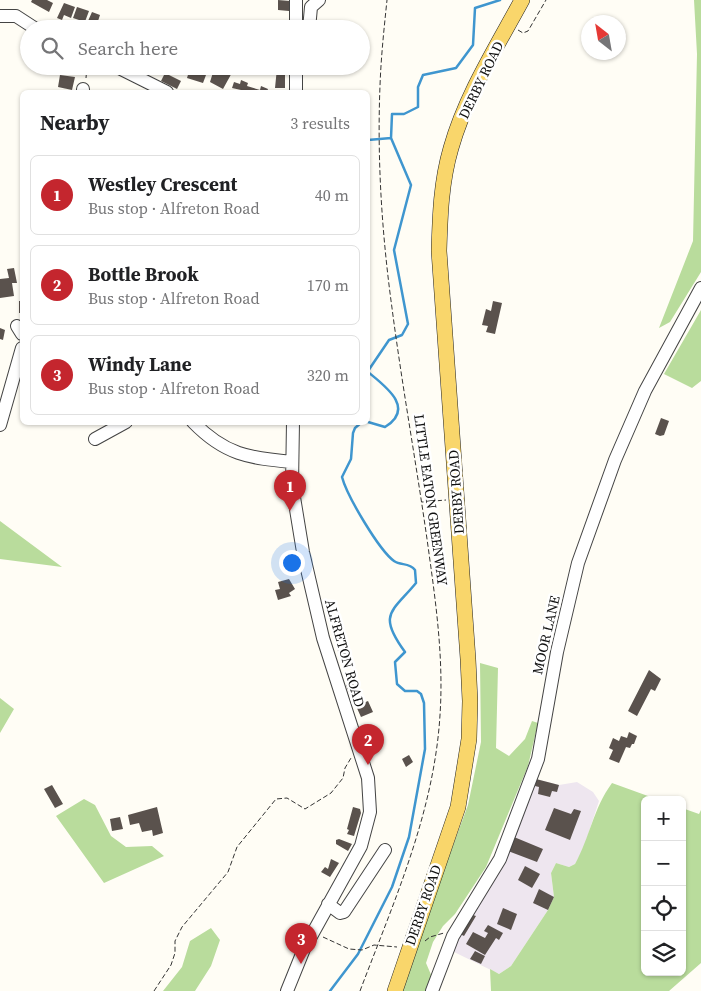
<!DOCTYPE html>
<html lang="en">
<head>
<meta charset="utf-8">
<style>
  :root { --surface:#fff; --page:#f6f6f6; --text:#202124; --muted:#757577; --line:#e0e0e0; --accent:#c4262e }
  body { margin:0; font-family:"Source Serif 4",serif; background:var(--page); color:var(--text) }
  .controls { position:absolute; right:15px; bottom:15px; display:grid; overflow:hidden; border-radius:8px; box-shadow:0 1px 4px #0004 }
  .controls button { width:45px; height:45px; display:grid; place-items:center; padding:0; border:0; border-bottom:1px solid var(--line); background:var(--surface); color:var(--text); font:25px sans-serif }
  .compass { position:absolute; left:581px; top:15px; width:45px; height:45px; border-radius:50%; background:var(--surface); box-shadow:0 1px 4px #0004; rotate:329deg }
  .you { position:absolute; left:291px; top:562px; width:18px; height:18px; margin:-12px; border:4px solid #fff; border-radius:50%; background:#1a73e8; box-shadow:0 0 0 8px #1a73e833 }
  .badge { display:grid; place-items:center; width:32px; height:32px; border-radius:50%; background:var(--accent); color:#fff; font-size:16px; font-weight:700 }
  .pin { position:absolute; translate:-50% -41px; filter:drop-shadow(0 1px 2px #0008) }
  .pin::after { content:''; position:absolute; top:26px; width:18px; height:15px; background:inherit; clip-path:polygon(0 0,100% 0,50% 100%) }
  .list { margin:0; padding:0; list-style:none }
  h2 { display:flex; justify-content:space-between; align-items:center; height:65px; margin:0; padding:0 20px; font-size:21px }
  h2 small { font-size:16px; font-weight:400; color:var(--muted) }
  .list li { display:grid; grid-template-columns:32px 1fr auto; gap:15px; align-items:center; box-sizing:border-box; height:80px; margin:0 10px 10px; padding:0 10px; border:1px solid var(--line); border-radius:8px }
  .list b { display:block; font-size:19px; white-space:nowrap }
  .list p { margin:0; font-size:16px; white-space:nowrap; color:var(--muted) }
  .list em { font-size:16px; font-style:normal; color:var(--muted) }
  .icon { flex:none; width:28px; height:28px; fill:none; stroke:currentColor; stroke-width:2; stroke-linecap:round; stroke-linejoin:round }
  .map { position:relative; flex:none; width:701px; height:991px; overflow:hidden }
  .search { position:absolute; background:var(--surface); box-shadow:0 1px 4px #0004; left:20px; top:20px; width:350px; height:55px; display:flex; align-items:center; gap:12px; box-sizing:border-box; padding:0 18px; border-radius:28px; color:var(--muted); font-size:19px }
  .panel { position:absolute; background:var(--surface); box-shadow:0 1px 4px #0004; left:20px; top:90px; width:350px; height:335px; border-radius:8px }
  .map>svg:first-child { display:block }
  .industrial { fill:#eee6ef }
  .forest { fill:#b9dc9c }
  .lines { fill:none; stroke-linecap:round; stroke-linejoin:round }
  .stream { stroke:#3f96cf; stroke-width:2.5 }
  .building { fill:#5a524d }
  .minor-casing { stroke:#444; stroke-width:14 }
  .major-casing { stroke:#222; stroke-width:16 }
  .path { stroke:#333; stroke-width:1; stroke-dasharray:5 2.5; stroke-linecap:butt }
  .minor { stroke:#fff; stroke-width:12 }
  .major { stroke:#f9d66b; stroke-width:15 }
  .labels { text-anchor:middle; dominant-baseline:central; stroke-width:5; stroke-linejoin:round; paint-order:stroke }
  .street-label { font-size:14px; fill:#111; stroke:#fff }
</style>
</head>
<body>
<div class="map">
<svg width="701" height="991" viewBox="0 0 701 991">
  <rect width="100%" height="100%" fill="#fffdf5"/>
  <path class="industrial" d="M536 779 559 785 577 782 593 792 599 801 583 850 575 864 569 867 556 863 551 873 554 897 548 910 511 966 499 974 452 951 458 935 500 870Z"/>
  <path class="forest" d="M694 0H701V272L670 322 659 328 693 241 697 54Z
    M701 310V381L692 388 664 374Z
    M0 521 62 567 0 559Z
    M480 663 498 668 496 748 509 756 525 739 532 721 538 723 528 766 486 867 455 914 443 926 433 942 426 963 432 977 429 991H399L468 805 481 742Z
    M0 698 14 709 0 733Z
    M612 783 659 800H645V972H682V808L699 814 701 810V963L669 991H491L490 969 499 974 511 966 548 910 554 897 551 873 556 863 569 867 575 864C590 837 593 809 612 783Z
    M84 799 95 805 111 836 126 847 152 846 164 856 104 883 56 816Z
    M211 928 220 940 211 966 195 991H163L182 967 190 941Z"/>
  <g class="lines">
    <path class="stream" d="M368 140 391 138
      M368 371 389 340 402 335 408 324 394 250 411 185 391 138 392 114H404L418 107V87L423 75 456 68 473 45 475 8 500 0
      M368 372C385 386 416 408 385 427L368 422
      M330 991 358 954 392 887 409 837 425 749 424 703 421 694 417 691H405L397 684 395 662 405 652C377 614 392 612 416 583L415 570C409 562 401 566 394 561 379 550 347 496 342 477L351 459 353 433 355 428 362 422"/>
  </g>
  <path class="building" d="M32 0H47L53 3 49 12 31 2Z
    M278 0 290 1 289 11 278 10Z
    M64 3 75 7 71 18 64 15 62 20 57 18Z
    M77 7 89 11 83 27 78 25 79 20 73 18Z
    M92 12 100 15 96 27 90 25 91 22 88 21Z
    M44 21 54 29H41L40 28Z
    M270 21H282V29H270Z
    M106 23 114 27 113 29H99Z
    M56 66H78L76 72Z
    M215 66 222 71 223 66 234 69 223 89 210 82Z
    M190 68 206 75 203 83 187 78Z
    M277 68H288V72H285V88H275Z
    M165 73 181 81 177 89 161 81Z
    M60 75 75 77 72 90 58 87Z
    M241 80 248 83 247 86 260 90 261 86 268 89 267 92H240L241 90 232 88 234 82 240 84Z
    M14 268 17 283H12L14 296 0 298V279L9 278 7 269Z
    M19 301H22V313H19Z
    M493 301 502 303 495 334 486 332 488 326 482 325 486 309 491 311Z
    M0 328 5 330 3 340 0 339Z
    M661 418 669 421 664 435 660 436 655 434Z
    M289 579 295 589 289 593 291 596 278 600 275 590 280 589 278 582Z
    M342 640 349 661 342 664 335 642Z
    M649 670 661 679 655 691 651 689 637 716 628 711Z
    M353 683 357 692 350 695 346 685Z
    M368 701 373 712 361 717 356 706Z
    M629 732 637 736 634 744H632L630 748 626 747 619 763 609 759 613 750 609 748 613 738 619 741 621 736 627 738Z
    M409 755 413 762 406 767 402 759Z
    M536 779 559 785 557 792 552 791 550 797 538 794 539 787 535 786Z
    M52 785 63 804 55 808 44 789Z
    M157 807 163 833 153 836 152 830 142 832 139 823 130 825 128 815Z
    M353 807 360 809 361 813 354 836 347 834 349 830 347 829Z
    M554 808 571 814 574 809 581 811 570 840 545 830Z
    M120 817 123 829 112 831 110 819Z
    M514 837 543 849 537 862 508 851Z
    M339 839 352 844 348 851 336 844V840Z
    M331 859 339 863 330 877 321 872 325 867 328 869Z
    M525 866 540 874 532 888 518 880Z
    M539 889 554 897 548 910 533 903Z
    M503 908 517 914 511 930 497 924Z
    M470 914 476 916 464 936 458 933Z
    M488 925 503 933 499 940 496 938 485 955 466 944 473 932 485 938 488 933 484 931Z
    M475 951 485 956 481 964 470 959Z"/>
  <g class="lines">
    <defs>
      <path id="minor" d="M296 0V29
        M0 16H16L36 29
        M309 29 311 7 319 0
        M115 66 167 92
        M296 66V92
        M83 92V89
        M17 326 22 334
        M193 422C225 455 249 458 292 462
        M0 425 22 348
        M95 439 126 422
        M328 904 340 913 344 912 385 850
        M287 991 304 949 361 846 370 812 368 778 323 638 303 552 292 485 293 422
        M432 991 453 936 500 859 538 759 557 652 578 563 615 460 645 391 701 288"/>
      <path id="major" d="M395 991 458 807 469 739 470 701 468 659 439 251C440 216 441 182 451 148 466 95 496 48 522 0"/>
    </defs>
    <use href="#minor" class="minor-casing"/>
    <use href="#major" class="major-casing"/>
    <path class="path" d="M518 30 523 33 528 31 546 0
      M86 78 87 66
      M422 502 446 500
      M323 937 349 949 362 950 374 945 397 947
      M425 941 430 937 444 933
      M154 991 171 965 175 953V941L182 927 228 872 237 847 276 799 287 798 305 809 331 793 343 778 345 768 351 758
      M360 991C394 901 434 813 440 715 444 656 435 597 427 539 416 462 402 385 392 308 382 235 377 160 380 86 381 57 384 29 387 0"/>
    <use href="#minor" class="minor"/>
    <use href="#major" class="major"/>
  </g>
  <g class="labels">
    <g class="street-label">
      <text transform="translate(481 80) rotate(-64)">DERBY ROAD</text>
      <text transform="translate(456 492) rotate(-94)">DERBY ROAD</text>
      <text transform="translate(431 500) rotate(82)">LITTLE EATON GREENWAY</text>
      <text transform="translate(546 635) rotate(-77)">MOOR LANE</text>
      <text transform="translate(345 653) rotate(74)">ALFRETON ROAD</text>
      <text transform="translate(423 905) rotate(-71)">DERBY ROAD</text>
    </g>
  </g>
</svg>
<div class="controls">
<button>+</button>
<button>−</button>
<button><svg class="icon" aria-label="locate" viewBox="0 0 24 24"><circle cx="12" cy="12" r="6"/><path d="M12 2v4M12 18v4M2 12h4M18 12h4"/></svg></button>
<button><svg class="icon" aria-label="layers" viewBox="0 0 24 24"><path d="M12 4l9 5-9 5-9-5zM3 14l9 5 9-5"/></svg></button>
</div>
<svg class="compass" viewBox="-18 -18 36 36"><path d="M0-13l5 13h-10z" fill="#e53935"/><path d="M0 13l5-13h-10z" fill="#757577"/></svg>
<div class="you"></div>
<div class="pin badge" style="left:290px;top:511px">1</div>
<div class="pin badge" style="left:368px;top:765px">2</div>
<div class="pin badge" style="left:301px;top:964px">3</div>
<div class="search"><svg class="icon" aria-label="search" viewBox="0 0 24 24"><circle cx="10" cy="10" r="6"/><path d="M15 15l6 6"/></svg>Search here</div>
<section class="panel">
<h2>Nearby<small>3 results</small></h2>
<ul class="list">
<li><span class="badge">1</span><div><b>Westley Crescent</b><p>Bus stop · Alfreton Road</p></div><em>40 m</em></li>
<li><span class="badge">2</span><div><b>Bottle Brook</b><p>Bus stop · Alfreton Road</p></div><em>170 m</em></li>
<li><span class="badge">3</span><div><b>Windy Lane</b><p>Bus stop · Alfreton Road</p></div><em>320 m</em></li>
</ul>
</section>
</div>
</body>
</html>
